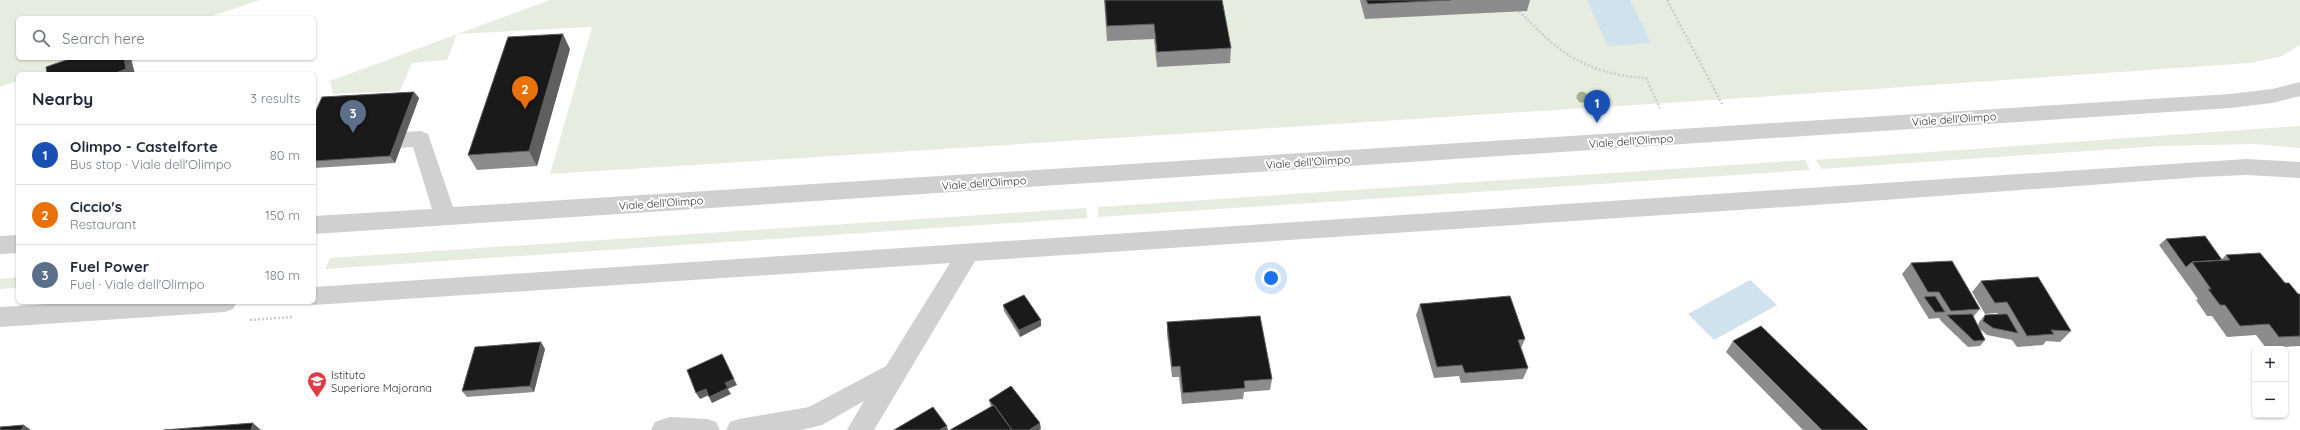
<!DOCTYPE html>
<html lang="en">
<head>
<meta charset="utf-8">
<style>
  :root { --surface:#fff; --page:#f2f2f3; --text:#1f2937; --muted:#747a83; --line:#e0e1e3; --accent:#0b8043 }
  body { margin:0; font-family:Quicksand,sans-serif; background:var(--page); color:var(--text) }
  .controls { position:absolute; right:12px; bottom:12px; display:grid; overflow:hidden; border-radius:6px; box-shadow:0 1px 3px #0004 }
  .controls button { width:36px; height:36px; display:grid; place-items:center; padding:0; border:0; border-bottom:1px solid var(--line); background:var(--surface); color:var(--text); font:20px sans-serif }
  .you { position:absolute; left:1271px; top:278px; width:14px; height:14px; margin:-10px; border:3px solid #fff; border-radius:50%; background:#1a73e8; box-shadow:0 0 0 6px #1a73e833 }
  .badge { display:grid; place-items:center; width:26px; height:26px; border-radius:50%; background:var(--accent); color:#fff; font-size:13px; font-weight:700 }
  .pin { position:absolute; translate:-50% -33px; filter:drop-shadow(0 1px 2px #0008) }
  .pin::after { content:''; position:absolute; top:21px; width:14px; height:12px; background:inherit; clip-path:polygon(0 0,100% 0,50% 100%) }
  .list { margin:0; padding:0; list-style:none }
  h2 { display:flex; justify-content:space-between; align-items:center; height:52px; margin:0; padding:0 16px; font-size:17px }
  h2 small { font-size:13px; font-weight:400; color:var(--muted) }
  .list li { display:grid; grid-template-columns:26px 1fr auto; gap:12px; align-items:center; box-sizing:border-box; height:60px; padding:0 16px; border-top:1px solid var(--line) }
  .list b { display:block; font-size:15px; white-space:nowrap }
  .list p { margin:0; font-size:13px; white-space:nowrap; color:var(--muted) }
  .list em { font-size:13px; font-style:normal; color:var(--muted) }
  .icon { flex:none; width:22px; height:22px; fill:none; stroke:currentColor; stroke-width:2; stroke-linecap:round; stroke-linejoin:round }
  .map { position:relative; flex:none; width:2300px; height:430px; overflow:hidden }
  .search { position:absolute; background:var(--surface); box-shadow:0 1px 3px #0004; left:16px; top:16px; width:300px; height:44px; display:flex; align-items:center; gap:10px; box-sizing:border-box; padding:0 14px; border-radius:6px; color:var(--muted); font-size:15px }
  .panel { position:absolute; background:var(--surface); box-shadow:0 1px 3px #0004; left:16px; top:72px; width:300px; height:232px; border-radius:6px }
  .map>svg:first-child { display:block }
  .green { fill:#e6ecdf }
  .water { fill:#cfe2ee }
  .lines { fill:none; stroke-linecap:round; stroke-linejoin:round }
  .path { stroke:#cdcdcd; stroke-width:2.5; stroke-dasharray:2 2; stroke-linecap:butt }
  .minor { fill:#d0d0d0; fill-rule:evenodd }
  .tree { fill:#a2b095 }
  .wall { fill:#8c8c8c }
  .shaded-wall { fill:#5f5f5f }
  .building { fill:#1a1a1a; stroke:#5f5f5f }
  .labels { text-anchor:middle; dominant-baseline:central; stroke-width:4; stroke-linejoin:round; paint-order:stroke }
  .street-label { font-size:11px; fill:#333; stroke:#fff }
  .poi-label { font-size:11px; fill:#333; stroke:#fff; text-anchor:start }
</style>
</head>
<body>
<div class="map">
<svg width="2300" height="430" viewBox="0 0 2300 430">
  <rect width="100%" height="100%" fill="#fff"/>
  <path class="green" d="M0 0H260L206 18H18V58H86L38 74H18V81L0 87Z
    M550 0H2300V45L2282 56 2250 63 1728 99 550 174 592 27 457 34 447 60 412 63 400 91 333 94 330 81Z
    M2300 126V148L2255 144 2161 146 1821 169 1816 160Z
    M1805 160 1810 170 1098 217V207Z
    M1086 208 1087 218 325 269 330 258Z
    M18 277V288L0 289V279Z"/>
  <path class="water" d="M1587 0H1630L1651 43 1608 46Z
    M1750 280 1777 305 1714 340 1688 314Z"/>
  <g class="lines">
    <path class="path" d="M1667 0 1722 104
      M1519 11C1559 53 1586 74 1646 78L1660 108
      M250 320 293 317"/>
    <path class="minor" d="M2300 82V96L2272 103 2230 108 314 234V216L432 209 413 147 314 153V137L421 131 428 134 453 207 2230 94 2272 89Z
      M2246 159 2300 162V178L2246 175 2201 177 1829 204 975 261 874 430H847L864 401 822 425 801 430H726L730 422 739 419 809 407 886 366 950 263 314 305 305 302H314V287Z
      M18 235V253L0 254V236Z
      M80 302H237L233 309 225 312 0 327V307Z
      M670 417 707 419 716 422 720 430H651L655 422Z"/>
  </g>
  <circle class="tree" cx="1582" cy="97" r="5.5"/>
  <path class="wall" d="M1104 0H1222L1231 48 1230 63 1157 67 1154 39 1107 41Z
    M1360 0H1530L1527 11 1365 19Z
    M570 49 537 166 477 170 468 155Z
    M414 92 419 98 395 163 314 168V115Z
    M2166 239 2221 260 2226 255 2285 283 2298 294H2300V346L2266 348 2256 335 2227 337 2212 316H2207L2196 300 2198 299 2159 245Z
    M1911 263 1980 309 1973 317 1978 326 1979 322 1985 315H1998L1997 313 1985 314 1972 292 1981 281 2071 331 2060 342 2046 341 2043 345 2017 347 2012 340 1987 335 1980 329 1985 340 1980 346 1968 347 1942 322 1939 318 1929 319 1919 303 1902 274Z
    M1420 304 1525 339 1521 348 1528 368 1523 379 1461 383 1459 376 1434 378 1416 315Z
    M1003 305 1041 326 1020 337 1004 311Z
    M1167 322 1272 379 1270 390 1244 392 1243 399 1182 404 1179 377H1172L1167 334Z
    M1733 341 1868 430H1803L1726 352Z
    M545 349 534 392 467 397 462 391Z
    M989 400 1041 429 991 407Z"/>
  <path class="shaded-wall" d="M563 34 570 49 537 166 529 151Z
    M124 58H131L135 74H113Z
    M414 92 419 98 395 163 390 156Z
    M1041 320V326L1020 337 1019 330Z
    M541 342 545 349 534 392 530 386Z
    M734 379 737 385 728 389 731 394 712 403 709 397 725 383Z
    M706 389 709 395 700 399 696 393Z
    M253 423 261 430H251Z
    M1040 423 1041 429 1039 430H1029Z
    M24 425 31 430H21Z
    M947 426 948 430H939Z"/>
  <path class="building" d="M1105 0H1222L1231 48 1157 52 1154 24 1107 26Z
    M1366 0H1451L1368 4Z
    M563 34 529 151 468 155 508 37Z
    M72 58H124L126 69 113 74H47L46 67Z
    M414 92 390 156 314 161V115L322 97Z
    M2205 236 2222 260 2192 262 2186 267 2166 239Z
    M2260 253 2285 283H2289L2298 294H2300V336L2279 337 2269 324 2240 326 2225 305H2220L2208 289H2211L2192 262 2230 260 2226 255Z
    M1952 261 1980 309 1951 311 1939 292H1928L1911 263Z
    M2038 277 2071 331 2051 330 2054 334 2027 336 2007 302 1995 303 1981 281Z
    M1024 295 1041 320 1019 330 1003 305Z
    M1510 296 1525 339 1518 340 1528 368 1465 373 1462 365 1437 367 1420 304Z
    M1935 296 1945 312H1935L1924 297Z
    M1972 314 1985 340 1974 341 1947 315Z
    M2007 314 2018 333 1993 328 1983 321 1985 315Z
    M1260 316 1272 379 1244 381 1245 388 1183 393 1180 366 1172 367 1167 322Z
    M1761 326 1868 430H1822L1733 341Z
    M541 342 530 386 462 391 475 347Z
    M722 354 734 379 725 383 728 388 709 397 706 389 696 393 687 370Z
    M1011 386 1040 423 1029 430H1012L994 405H993L989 400Z
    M994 405 1012 430H950Z
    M933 407 947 426 939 430H894Z
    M253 423 251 430H164Z
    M24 425 21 430H0V427Z"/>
  <defs>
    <symbol id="school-pin" viewBox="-11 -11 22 30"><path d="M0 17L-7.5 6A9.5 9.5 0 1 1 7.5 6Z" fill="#e63946" stroke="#fff"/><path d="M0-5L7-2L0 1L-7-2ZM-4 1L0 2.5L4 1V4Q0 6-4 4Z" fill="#fff"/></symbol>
  </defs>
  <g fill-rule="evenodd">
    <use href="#school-pin" x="306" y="370" width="22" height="30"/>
  </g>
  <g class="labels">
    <g class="street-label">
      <text transform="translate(1954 119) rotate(-4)">Viale dell'Olimpo</text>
      <text transform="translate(1631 141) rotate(-4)">Viale dell'Olimpo</text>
      <text transform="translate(1308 162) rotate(-4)">Viale dell'Olimpo</text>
      <text transform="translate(984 183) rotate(-4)">Viale dell'Olimpo</text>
      <text transform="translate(661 203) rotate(-4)">Viale dell'Olimpo</text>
    </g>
    <g class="poi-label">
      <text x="331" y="375">Istituto<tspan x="331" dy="13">Superiore Majorana</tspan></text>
    </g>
  </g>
</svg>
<div class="controls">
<button>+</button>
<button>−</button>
</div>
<div class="you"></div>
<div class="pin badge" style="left:1597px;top:123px;background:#1a4fb4">1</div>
<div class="pin badge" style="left:525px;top:109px;background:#e8710a">2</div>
<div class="pin badge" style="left:353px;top:133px;background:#5c6f8a">3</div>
<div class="search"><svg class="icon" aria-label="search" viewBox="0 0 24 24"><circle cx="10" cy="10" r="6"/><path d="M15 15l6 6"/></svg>Search here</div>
<section class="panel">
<h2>Nearby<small>3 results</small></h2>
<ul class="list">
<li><span class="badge" style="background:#1a4fb4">1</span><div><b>Olimpo - Castelforte</b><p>Bus stop · Viale dell'Olimpo</p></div><em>80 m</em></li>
<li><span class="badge" style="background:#e8710a">2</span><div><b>Ciccio's</b><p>Restaurant</p></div><em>150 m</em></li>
<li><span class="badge" style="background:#5c6f8a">3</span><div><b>Fuel Power</b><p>Fuel · Viale dell'Olimpo</p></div><em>180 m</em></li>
</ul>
</section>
</div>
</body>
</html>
